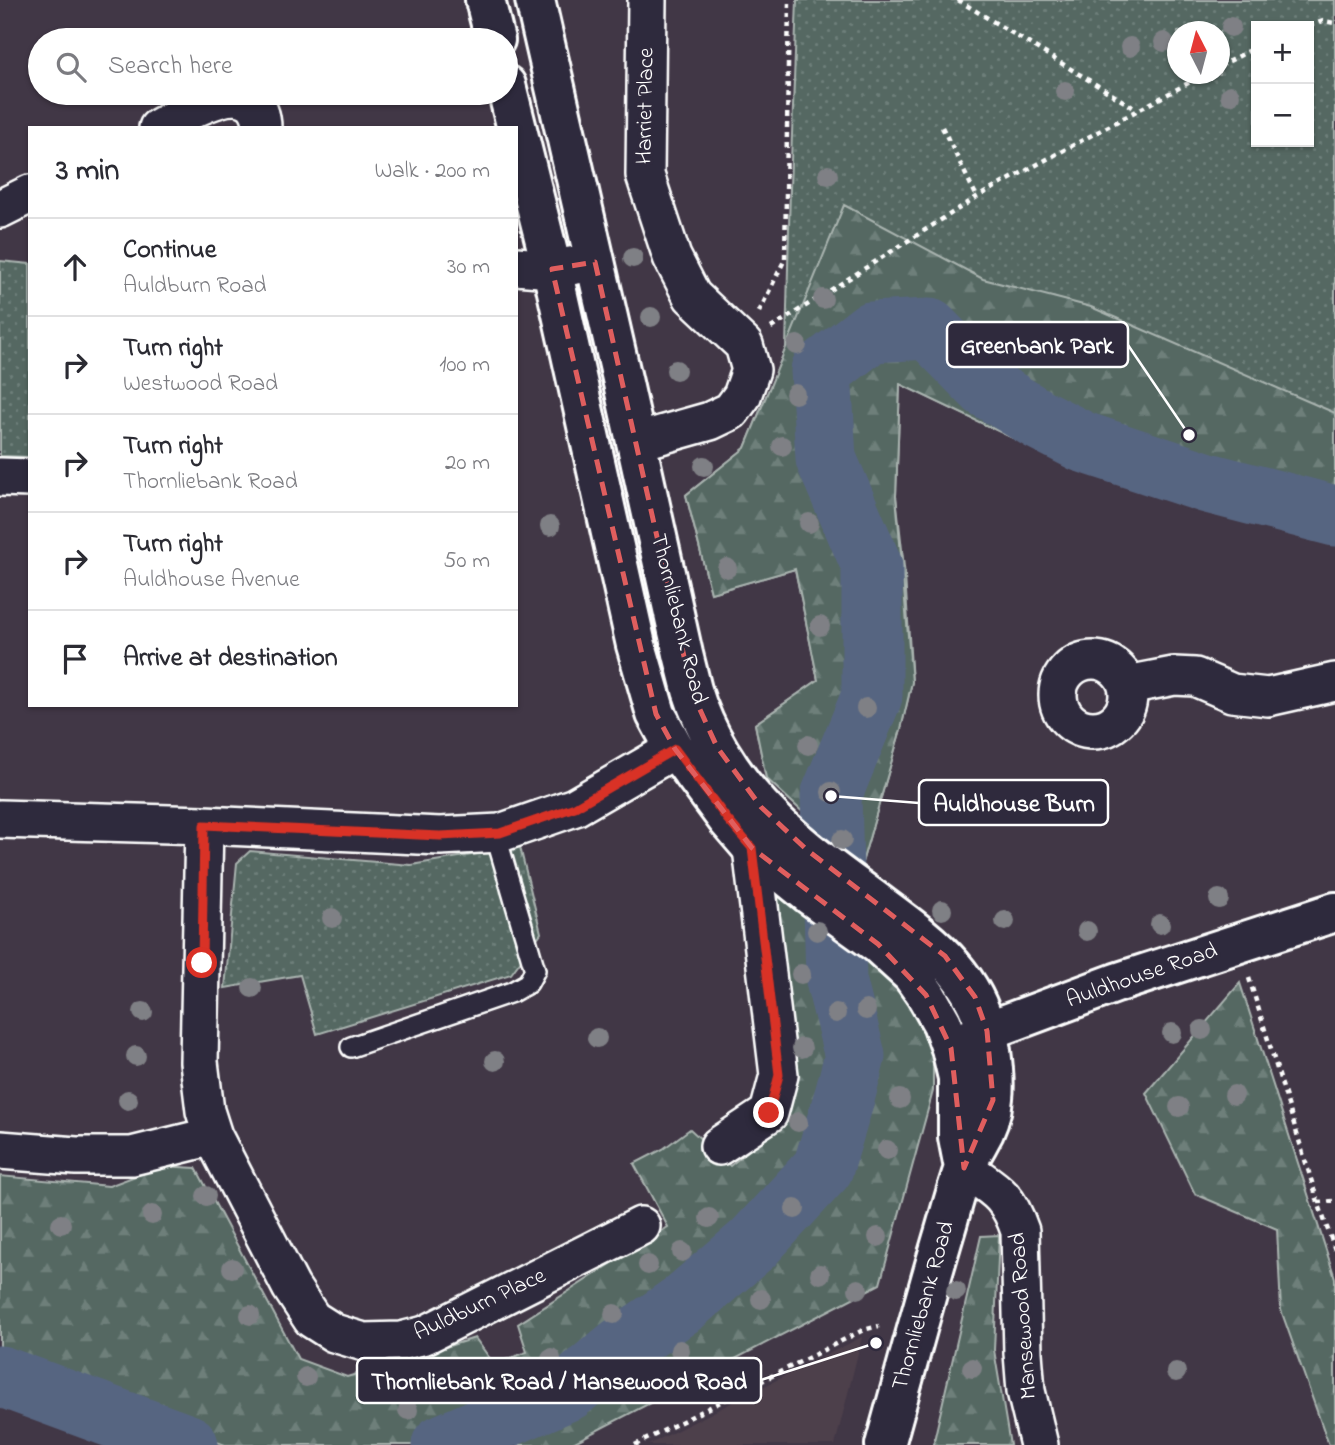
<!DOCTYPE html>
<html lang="en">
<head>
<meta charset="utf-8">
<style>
  :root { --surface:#fff; --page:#f7f7f7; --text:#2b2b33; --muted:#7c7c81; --line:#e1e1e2 }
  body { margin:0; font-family:"Indie Flower",sans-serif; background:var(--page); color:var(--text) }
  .controls { position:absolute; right:21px; top:21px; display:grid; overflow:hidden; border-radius:0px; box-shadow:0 2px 5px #0004 }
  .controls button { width:63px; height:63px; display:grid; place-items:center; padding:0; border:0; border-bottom:2px solid var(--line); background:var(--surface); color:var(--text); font:35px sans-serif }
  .compass { position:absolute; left:1167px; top:21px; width:63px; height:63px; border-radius:50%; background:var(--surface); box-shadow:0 2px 5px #0004; rotate:354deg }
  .stop { position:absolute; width:21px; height:21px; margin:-16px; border:5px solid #d93025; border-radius:50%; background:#fff }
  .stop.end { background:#d93025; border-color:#fff; box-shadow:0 2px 7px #0008 }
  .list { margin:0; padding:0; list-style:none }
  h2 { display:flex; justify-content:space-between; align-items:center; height:91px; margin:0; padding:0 28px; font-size:30px }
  h2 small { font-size:23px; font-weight:400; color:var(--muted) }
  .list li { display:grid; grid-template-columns:46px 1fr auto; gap:21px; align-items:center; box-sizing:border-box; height:98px; padding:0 28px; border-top:2px solid var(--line) }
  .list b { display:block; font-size:26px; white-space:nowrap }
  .list p { margin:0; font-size:23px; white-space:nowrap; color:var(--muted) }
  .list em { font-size:23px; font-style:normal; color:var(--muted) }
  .icon { flex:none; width:38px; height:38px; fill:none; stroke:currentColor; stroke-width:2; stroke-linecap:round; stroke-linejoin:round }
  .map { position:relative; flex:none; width:1335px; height:1445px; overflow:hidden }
  .search { position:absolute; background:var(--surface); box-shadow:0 2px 5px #0004; left:28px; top:28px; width:490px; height:77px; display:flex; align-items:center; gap:18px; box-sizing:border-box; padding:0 24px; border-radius:38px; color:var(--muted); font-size:26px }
  .panel { position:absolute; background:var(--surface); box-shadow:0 2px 5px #0004; left:28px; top:126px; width:490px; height:581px; border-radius:0px }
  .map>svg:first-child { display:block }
  .built { fill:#4e404c }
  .grass { fill:url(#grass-dots); stroke:#aab4b0; stroke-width:2; fill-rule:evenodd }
  .forest { fill:url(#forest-firs); stroke:#aab4b0; stroke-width:2 }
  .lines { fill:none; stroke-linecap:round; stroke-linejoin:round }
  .river { stroke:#576581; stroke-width:61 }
  .lane-casing { stroke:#fff; stroke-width:24 }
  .street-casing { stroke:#fff; stroke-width:42 }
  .secondary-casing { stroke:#fff; stroke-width:44 }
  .path { stroke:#fff; stroke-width:4.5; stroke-dasharray:5 5; stroke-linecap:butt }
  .lane { stroke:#2f2a3d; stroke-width:19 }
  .street { stroke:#2f2a3d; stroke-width:37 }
  .secondary { stroke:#2f2a3d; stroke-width:38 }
  .tree { fill:#7f8085 }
  .route { stroke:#d93025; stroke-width:9 }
  .marked { fill:none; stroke:#e05e5e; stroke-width:5; stroke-dasharray:14 9; stroke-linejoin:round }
  .labels { text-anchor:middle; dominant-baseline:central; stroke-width:6; stroke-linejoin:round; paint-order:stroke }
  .street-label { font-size:23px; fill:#fff; stroke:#2f2a3d }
  .leader { fill:none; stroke:#fff; stroke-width:2.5 }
  .callout-dot { fill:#fff; stroke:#2f2a3d; stroke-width:2.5 }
  .callout { fill:#2f2a3d; stroke:#fff; stroke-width:2.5 }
  .callout-label { font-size:24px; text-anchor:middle; font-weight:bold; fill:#fff }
</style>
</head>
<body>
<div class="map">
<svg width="1335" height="1445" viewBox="0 0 1335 1445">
  <defs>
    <pattern id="grass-dots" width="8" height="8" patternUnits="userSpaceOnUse" patternTransform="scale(1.75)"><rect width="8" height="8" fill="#546862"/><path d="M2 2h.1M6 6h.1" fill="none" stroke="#6e7f7a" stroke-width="1.8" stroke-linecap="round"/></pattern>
    <pattern id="forest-firs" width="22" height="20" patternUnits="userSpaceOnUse" patternTransform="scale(1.75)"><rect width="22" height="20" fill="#546862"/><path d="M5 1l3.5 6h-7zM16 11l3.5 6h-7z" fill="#6e7f7a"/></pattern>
  </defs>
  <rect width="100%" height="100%" fill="#413746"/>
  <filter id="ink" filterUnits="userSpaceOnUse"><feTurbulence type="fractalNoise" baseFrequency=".0143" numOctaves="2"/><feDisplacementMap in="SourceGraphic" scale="14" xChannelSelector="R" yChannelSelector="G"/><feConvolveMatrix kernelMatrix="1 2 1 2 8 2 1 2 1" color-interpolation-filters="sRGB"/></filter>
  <g filter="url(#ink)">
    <path class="built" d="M862 1337 835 1445H648Z"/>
    <path class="grass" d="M797 0H1335V540L1260 525 1151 483 1027 428 1021 442 900 384 896 496 905 576 912 682 901 729 861 866 766 778 755 724 818 680 795 569 711 593 686 495 745 448 786 348 790 188ZM1256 26H1309V142H1256ZM1178 32H1220V74H1178Z
      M0 261 30 264V457L0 456Z
      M520 847 541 933 511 974 317 1034 300 975 225 988 237 863 250 851 411 865Z"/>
    <path class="forest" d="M844 205 983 279 1091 307 1335 413V540L1260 525 1151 483 1027 428 1021 442 900 384 896 496 912 682 901 729 861 866 766 778 755 724 818 680 795 569 711 593 686 495 745 448Z
      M768 886 911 989 933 1044V1091L880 1284 569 1445H225L58 1383 0 1358V1176L109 1186 162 1166 196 1168 298 1359 347 1377 475 1338 494 1364 527 1352 518 1324 668 1227 634 1164 663 1149 690 1129 730 1166 771 1132Z
      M1240 983 1335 1278V1445H1329L1281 1310 1277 1229 1195 1194 1146 1093Z
      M999 1235 994 1350 1010 1445H933L981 1236Z
      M0 1387 2 1388 148 1445H110L0 1405Z"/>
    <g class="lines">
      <path class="river" d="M0 1376 188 1445
        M442 1445 569 1390 619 1349 684 1303 753 1244 823 1168 845 1095 855 1056 836 980 831 796 872 696V566L826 459 821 371 871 332 929 329 987 388 1038 419 1083 442 1208 483 1335 516"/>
      <defs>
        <path id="lane" d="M351 1047 512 992 528 983 535 970 495 833"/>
        <path id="street" d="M158 128C181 116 228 83 252 102 260 109 262 118 262 128
          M0 209 30 194
          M516 266 552 269 595 262
          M636 442 710 421 731 411 742 396 751 370 744 345 692 296 672 257 645 175 647 0
          M0 477 30 478
          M1058 695a35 35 0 1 1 70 0a35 35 0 1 1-70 0Z
          M1127 685 1174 676 1195 677 1232 693 1268 697 1335 682
          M0 819 204 825 440 836 500 833 575 807 675 749
          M213 1136 291 1287 312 1319 334 1333 364 1342 401 1341 425 1335 641 1226
          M719 1146 769 1113 779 1075 752 848
          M0 1150 76 1156H132L213 1136 205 1111 199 1062 204 825
          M964 1168C995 1190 1007 1193 1020 1231L1023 1353 1026 1391 1039 1445"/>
        <path id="secondary" d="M485 0 495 40
          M535 0 623 383 683 654C686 666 689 678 692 690 705 733 731 775 761 807 795 844 836 872 875 901 933 944 979 975 991 1051 993 1066 995 1082 993 1098 992 1113 986 1130 978 1143 973 1152 967 1161 963 1171 955 1194 949 1218 942 1241 922 1309 904 1377 885 1445
          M506 85 552 269 636 645 656 714 675 749 727 819 752 848 810 895 878 944 912 975 926 995 942 1023 951 1048 958 1078V1137L964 1168
          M966 1041 987 1031 1116 983 1335 912"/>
      </defs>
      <use href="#lane" class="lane-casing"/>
      <use href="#street" class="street-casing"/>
      <use href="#secondary" class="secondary-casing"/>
      <path class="path" d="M958 0 1136 109
        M1309 26 1323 21 1335 23
        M1220 66 1256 47
        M942 127 977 197
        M759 312 785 259 789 0
        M771 328 977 197 1205 74
        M1249 978 1318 1202 1335 1250
        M1318 1202 1335 1201
        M635 1445 863 1330 879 1326"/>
      <use href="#lane" class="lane"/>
      <use href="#street" class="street"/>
      <use href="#secondary" class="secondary"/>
    </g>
    <g class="tree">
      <circle cx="1231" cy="27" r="10"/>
      <circle cx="1164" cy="42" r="10"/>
      <circle cx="1130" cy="47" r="10"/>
      <circle cx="1065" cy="91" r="10"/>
      <circle cx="1230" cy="95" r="10"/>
      <circle cx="828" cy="175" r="10"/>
      <circle cx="633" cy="258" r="10"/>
      <circle cx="823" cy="299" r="10"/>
      <circle cx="651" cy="317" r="10"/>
      <circle cx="797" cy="345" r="10"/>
      <circle cx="676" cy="370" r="10"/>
      <circle cx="795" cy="394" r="10"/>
      <circle cx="782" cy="446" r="10"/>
      <circle cx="704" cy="466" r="10"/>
      <circle cx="809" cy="523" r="10"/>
      <circle cx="550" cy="526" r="10"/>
      <circle cx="727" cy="568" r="10"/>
      <circle cx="820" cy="626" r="10"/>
      <circle cx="866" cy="708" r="10"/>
      <circle cx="808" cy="745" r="10"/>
      <circle cx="831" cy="792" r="10"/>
      <circle cx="842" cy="840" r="10"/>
      <circle cx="1219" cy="899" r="10"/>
      <circle cx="942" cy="910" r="10"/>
      <circle cx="332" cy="918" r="10"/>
      <circle cx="1005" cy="921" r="10"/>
      <circle cx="1160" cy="924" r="10"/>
      <circle cx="817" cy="931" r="10"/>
      <circle cx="1087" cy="931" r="10"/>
      <circle cx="801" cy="974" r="10"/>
      <circle cx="252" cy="988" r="10"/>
      <circle cx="866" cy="1010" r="10"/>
      <circle cx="143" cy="1012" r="10"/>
      <circle cx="836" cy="1013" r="10"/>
      <circle cx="1202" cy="1030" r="10"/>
      <circle cx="1172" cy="1033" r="10"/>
      <circle cx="597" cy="1038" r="10"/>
      <circle cx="802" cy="1048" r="10"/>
      <circle cx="136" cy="1056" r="10"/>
      <circle cx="495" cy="1061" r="10"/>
      <circle cx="1234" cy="1095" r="10"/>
      <circle cx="900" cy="1099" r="10"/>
      <circle cx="128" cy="1100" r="10"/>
      <circle cx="1179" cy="1107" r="10"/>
      <circle cx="798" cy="1122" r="10"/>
      <circle cx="887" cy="1150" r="10"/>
      <circle cx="206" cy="1196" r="10"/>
      <circle cx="795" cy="1209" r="10"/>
      <circle cx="152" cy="1215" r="10"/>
      <circle cx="709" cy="1218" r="10"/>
      <circle cx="61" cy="1224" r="10"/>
      <circle cx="878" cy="1237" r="10"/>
      <circle cx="682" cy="1252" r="10"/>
      <circle cx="648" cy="1265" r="10"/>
      <circle cx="232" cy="1268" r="10"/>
      <circle cx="820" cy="1274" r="10"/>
      <circle cx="858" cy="1289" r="10"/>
      <circle cx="956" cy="1291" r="10"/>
      <circle cx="761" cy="1299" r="10"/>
      <circle cx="614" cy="1314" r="10"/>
      <circle cx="250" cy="1315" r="10"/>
      <circle cx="680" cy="1350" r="10"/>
      <circle cx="551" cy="1358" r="10"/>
      <circle cx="972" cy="1368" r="10"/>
      <circle cx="1176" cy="1372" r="10"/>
      <circle cx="306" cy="1377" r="10"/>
      <circle cx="629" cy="1393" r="10"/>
      <circle cx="408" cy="1410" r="10"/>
    </g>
  </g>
  <g class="lines" filter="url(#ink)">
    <path class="route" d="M202 963 204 825 440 836 500 833 575 807 675 749 727 819 752 848 779 1075 769 1113"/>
  </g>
  <path class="marked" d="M595 262 692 692 717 747 761 807 807 850 945 956 975 997 987 1031 993 1100 964 1168 951 1048 926 995 878 944 752 848 675 749 656 714 552 269Z"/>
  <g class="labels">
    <g class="street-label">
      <text transform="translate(646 106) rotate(-89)">Harriet Place</text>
      <text transform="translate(678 619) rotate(76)">Thornliebank Road</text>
      <text transform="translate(1142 976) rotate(-19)">Auldhouse Road</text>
      <text transform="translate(480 1305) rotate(-25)">Auldburn Place</text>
      <text transform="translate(924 1306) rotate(-74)">Thornliebank Road</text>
      <text transform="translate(1024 1316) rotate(-94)">Mansewood Road</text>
    </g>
  </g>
  <path class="leader" d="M1189 435L1128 345M831 796L919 803M876 1343L761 1380"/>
  <g class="callout-dot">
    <circle cx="1189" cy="435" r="7"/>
    <circle cx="831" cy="796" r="7"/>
    <circle cx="876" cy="1343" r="7"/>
  </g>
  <g class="callout">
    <rect x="947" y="322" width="181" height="45" rx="7"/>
    <rect x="919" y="780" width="189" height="45" rx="7"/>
    <rect x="357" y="1358" width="404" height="45" rx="7"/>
  </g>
  <g class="callout-label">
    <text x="1037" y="353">Greenbank Park</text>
    <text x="1014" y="811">Auldhouse Burn</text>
    <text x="559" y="1389">Thornliebank Road / Mansewood Road</text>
  </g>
</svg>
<div class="controls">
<button>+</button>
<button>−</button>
</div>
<svg class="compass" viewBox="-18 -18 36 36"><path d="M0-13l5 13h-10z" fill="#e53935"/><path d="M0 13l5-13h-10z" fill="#7c7c81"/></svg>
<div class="stop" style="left:202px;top:963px"></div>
<div class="stop end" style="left:769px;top:1113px"></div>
<div class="search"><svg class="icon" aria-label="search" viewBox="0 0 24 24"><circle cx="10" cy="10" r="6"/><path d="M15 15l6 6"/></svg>Search here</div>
<section class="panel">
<h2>3 min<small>Walk · 200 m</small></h2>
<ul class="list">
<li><svg class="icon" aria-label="ahead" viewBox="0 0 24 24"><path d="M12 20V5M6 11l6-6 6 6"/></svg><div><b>Continue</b><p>Auldburn Road</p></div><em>30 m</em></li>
<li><svg class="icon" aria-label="right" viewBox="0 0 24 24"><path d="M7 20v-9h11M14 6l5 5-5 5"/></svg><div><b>Turn right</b><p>Westwood Road</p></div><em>100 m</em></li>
<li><svg class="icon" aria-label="right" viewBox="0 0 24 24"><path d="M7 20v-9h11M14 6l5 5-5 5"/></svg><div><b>Turn right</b><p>Thornliebank Road</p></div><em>20 m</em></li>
<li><svg class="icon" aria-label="right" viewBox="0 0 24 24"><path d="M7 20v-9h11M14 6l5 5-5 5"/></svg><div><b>Turn right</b><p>Auldhouse Avenue</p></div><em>50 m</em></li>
<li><svg class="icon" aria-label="arrive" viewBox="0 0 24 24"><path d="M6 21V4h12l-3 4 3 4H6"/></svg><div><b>Arrive at destination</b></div></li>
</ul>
</section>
</div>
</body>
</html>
